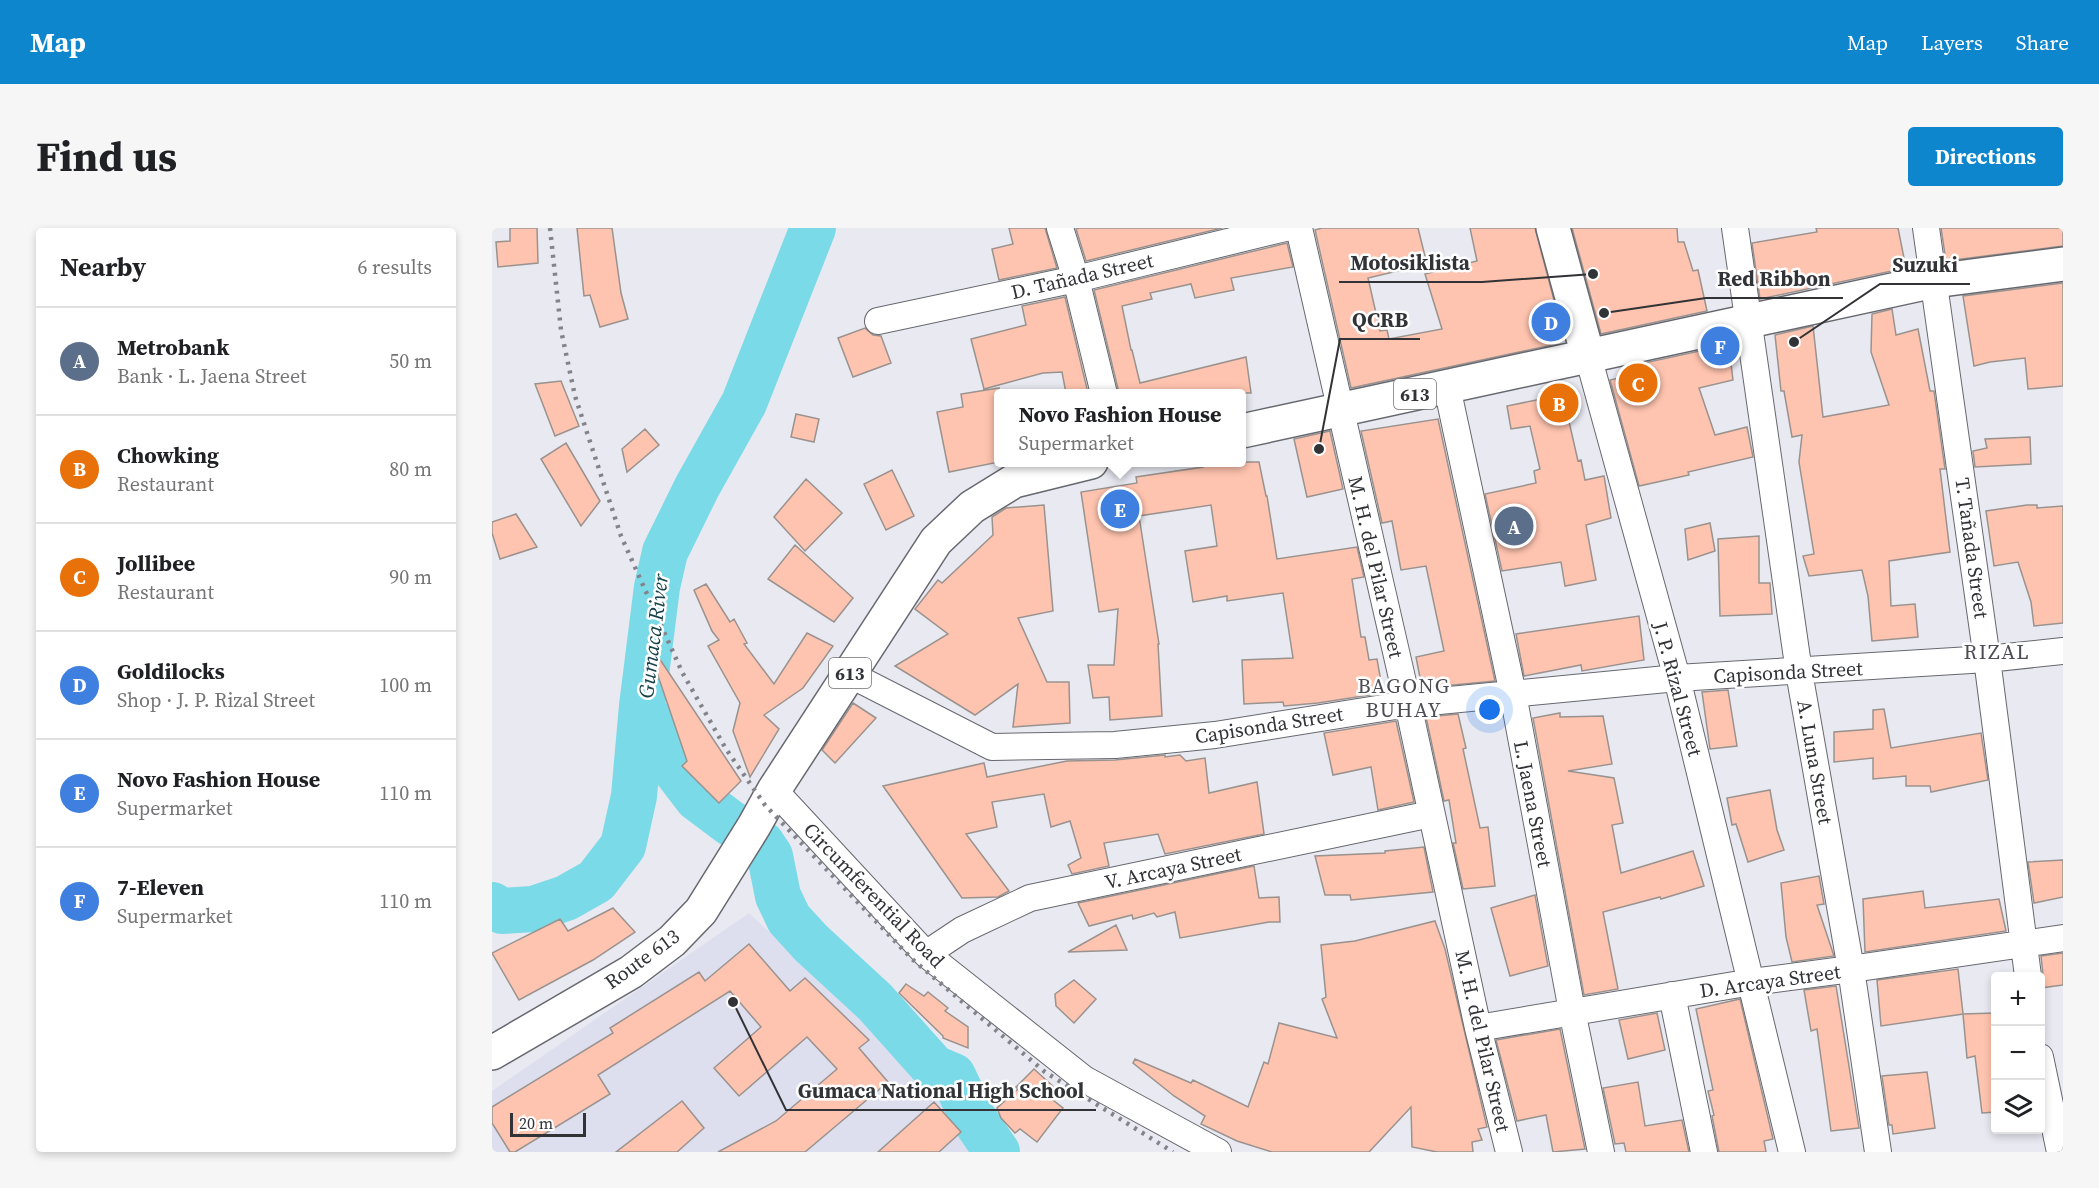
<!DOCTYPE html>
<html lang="en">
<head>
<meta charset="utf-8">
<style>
  :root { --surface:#fff; --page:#f6f6f6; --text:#202124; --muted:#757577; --line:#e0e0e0; --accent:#0d86ce }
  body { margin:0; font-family:"Source Serif 4",serif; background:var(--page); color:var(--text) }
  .controls { position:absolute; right:18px; bottom:18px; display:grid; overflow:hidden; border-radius:6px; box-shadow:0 3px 9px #0003 }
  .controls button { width:54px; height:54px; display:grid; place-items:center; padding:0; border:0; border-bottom:2px solid var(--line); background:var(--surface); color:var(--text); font:30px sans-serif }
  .scale { position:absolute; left:18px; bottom:15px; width:76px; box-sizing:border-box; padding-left:6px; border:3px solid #323336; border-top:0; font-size:16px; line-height:21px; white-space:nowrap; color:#323336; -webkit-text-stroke:4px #fff; paint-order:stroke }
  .you { position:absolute; left:998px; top:482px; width:21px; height:21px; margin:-15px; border:4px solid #fff; border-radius:50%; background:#1a73e8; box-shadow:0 0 0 9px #1a73e833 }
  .badge { display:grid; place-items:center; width:39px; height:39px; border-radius:50%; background:var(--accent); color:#fff; font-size:20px; font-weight:700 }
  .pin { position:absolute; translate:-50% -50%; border:3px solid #fff; box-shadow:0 2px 6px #0006 }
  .popup { position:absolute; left:502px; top:161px; width:252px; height:78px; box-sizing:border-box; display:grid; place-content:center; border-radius:6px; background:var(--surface); filter:drop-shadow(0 2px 4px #0005); font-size:20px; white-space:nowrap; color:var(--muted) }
  .popup b { font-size:22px; color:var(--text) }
  .popup::after { content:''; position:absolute; left:50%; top:100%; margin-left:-12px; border:12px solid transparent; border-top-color:var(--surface) }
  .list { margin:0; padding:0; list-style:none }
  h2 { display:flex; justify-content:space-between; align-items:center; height:78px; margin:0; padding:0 24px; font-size:26px }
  h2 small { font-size:20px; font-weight:400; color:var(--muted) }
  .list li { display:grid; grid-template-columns:39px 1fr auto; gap:18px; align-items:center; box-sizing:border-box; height:108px; padding:0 24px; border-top:2px solid var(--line) }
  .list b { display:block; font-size:22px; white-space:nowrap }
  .list p { margin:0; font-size:20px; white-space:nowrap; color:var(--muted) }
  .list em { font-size:20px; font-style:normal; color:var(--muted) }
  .icon { flex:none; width:33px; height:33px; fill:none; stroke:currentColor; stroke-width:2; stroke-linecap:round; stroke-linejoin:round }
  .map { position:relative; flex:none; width:1571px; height:924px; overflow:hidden; border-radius:6px }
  header { display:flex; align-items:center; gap:36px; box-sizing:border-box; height:84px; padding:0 30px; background:var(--accent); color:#fff }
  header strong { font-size:28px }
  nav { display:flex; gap:33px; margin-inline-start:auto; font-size:21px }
  .intro { display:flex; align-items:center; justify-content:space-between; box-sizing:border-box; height:144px; padding:0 36px }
  h1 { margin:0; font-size:42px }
  .button { padding:15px 27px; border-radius:6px; background:var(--accent); color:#fff; font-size:21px; font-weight:700 }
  main { display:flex; gap:36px; padding:0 36px }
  aside { flex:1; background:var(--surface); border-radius:6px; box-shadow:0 3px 9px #0003 }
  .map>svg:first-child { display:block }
  .built { fill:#dddfef }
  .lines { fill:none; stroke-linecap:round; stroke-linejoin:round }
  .river { stroke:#7adae8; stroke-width:46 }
  .building { fill:#ffc4af; stroke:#9a928f; stroke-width:1.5 }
  .minor-casing { stroke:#67686f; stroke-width:28 }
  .major-casing { stroke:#67686f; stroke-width:36 }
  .minor { stroke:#fff; stroke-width:26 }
  .major { stroke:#fff; stroke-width:33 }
  .rail { stroke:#83848a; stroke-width:4.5; stroke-dasharray:3 6; stroke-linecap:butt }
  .labels { text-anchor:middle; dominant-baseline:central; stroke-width:5; stroke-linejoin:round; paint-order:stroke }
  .shield { fill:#fff; stroke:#707072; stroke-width:1.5 }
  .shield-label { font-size:18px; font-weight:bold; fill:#323336 }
  .street-label { font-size:20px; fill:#323336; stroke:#fff }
  .water-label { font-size:21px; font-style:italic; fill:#154148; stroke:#fff }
  .neighbourhood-label { font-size:21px; letter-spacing:1.5px; fill:#4d4e55; stroke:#fff }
  .leader { fill:none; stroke:#323336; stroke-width:2 }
  .callout-dot { fill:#323336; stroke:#fff; stroke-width:2 }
  .callout-label { font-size:21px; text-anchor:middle; font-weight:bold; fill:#323336; stroke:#fff; stroke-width:5; stroke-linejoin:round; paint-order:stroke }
</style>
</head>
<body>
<header>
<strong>Map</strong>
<nav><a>Map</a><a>Layers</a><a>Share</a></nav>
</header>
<div class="intro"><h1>Find us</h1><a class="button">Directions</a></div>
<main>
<aside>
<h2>Nearby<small>6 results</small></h2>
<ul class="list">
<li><span class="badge" style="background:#5c6f8a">A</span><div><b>Metrobank</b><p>Bank · L. Jaena Street</p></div><em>50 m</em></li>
<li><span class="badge" style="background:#e8710a">B</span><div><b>Chowking</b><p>Restaurant</p></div><em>80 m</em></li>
<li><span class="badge" style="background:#e8710a">C</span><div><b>Jollibee</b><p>Restaurant</p></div><em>90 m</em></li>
<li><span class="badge" style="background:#3f7fe0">D</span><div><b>Goldilocks</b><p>Shop · J. P. Rizal Street</p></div><em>100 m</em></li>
<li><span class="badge" style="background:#3f7fe0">E</span><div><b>Novo Fashion House</b><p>Supermarket</p></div><em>110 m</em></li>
<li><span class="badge" style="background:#3f7fe0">F</span><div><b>7-Eleven</b><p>Supermarket</p></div><em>110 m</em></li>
</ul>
</aside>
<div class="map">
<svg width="1571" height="924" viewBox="0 0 1571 924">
  <rect width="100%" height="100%" fill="#e8e9f1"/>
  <path class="built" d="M257 685 487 899 515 924H0V863Z"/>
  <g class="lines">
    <path class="river" d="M150 478 179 536 205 570 237 594 270 616 278 628 286 668 297 691 319 715 383 774 442 840 461 848 480 888 505 924
      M0 677 10 683 41 681 74 670 104 653 131 618 142 568 150 478 165 359 173 324 205 259 252 175 321 0"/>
  </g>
  <path class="building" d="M18 0H45L46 35 6 39 4 14 18 13Z
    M85 0H120L129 65 136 91 108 99 98 67 92 68Z
    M517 0H553L565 40 507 52 500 21 521 16Z
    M587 0H730L594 33 584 1Z
    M830 0H926L935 36 876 50 888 103 895 102 897 111 950 101 933 46 985 33 978 0H1043L1072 110 1064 112 1065 116 859 160 823 2Z
    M1080 0H1185L1186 14H1192L1201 43 1206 42 1215 83 1109 106Z
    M1324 0H1406L1414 40 1268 71 1260 15 1325 4Z
    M1449 0H1571V18L1454 33Z
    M795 15 801 39 739 50 742 62 703 70 699 56 658 65 660 71 630 78 639 122H640L648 155 754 129 759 165H627L602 62Z
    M1571 55V158L1536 161 1533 130 1498 134 1482 138 1471 68Z
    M573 69 596 165H574L570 144 551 145 492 161 479 111 534 97 530 78Z
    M1400 81 1404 107 1426 101 1438 163H1442L1453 241H1448L1458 324 1397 333 1399 378 1423 376 1426 409 1380 413 1376 368 1370 342 1317 348 1311 328 1322 326 1307 234 1310 207 1300 209 1292 163H1289L1283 107 1321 98 1331 189 1397 177 1379 124 1380 86Z
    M373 100 381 107 389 108 399 135 361 149 346 110Z
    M1226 119 1234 127 1239 136 1241 152 1207 160 1223 207 1255 199 1261 229 1196 244 1197 247 1147 258 1118 152 1163 142 1152 135Z
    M69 153 87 198 63 208 43 156Z
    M507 160V234L457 244 445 184 471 179 469 166Z
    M1064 168 1073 176 1086 233 1089 232 1093 252 1112 248 1119 290 1094 297 1104 352 1073 358 1069 334 1010 343 993 266 1044 255 1042 243 1048 241 1038 198 1019 201 1015 178Z
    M304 186 327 191 322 214 299 209Z
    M946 191 1003 453 930 460 924 429 952 423 934 338 909 342 900 293 890 295 869 203Z
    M153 201 167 217 135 244 130 221Z
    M838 203 851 261 815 269 802 211Z
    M1538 209 1539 236 1483 239 1481 223 1495 220 1493 211Z
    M74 215 108 273 89 298 49 231Z
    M710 234H767L774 268H775L785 331 865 319 872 349 860 351 869 409H873L877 432 885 431 891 465 826 475 792 478 791 474 752 476 750 432 801 430 791 365 735 373V368L701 374 693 323 725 318 719 277 647 288 667 416H666L670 488 618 492 617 469 601 470 596 437H622L626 381 607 384 589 264 645 255 644 249 711 239Z
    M400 242 422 288 394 302 372 256Z
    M314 251 350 285 313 323 282 289Z
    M552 277 561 383 526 390 555 454H577L578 495 521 499 526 456 483 487 403 438 456 406 423 381 446 352 450 355 501 307 500 289 514 280Z
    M1535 277H1545V280L1571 278V395L1542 398 1539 374 1526 334 1502 338 1494 283Z
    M24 286 45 319 8 331 0 305V294Z
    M1218 295 1223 323 1196 332 1193 301Z
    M1267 308V355H1278L1280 386 1228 388 1226 311Z
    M303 317 361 370 342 394 276 351Z
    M214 356 238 394 242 391 255 415 252 416 282 456 315 405 341 418 311 460 272 487 287 501 258 549 241 503 248 475 216 418 227 412 220 403 202 362Z
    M1147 388 1152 432 1090 443 1089 437 1032 448 1024 406Z
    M167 430 249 553 227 575 190 538 195 533 161 433Z
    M1236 462 1245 518 1218 521 1210 464Z
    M361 475 384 490 343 535 330 522Z
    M1392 481 1399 520 1489 505 1496 552 1439 564 1438 558H1414V548L1381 551V530L1342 534V504L1381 501V482Z
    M1068 485V489L1111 488 1120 536 1076 543 1122 550 1131 595 1120 597 1129 645 1201 623 1212 658 1169 671 1168 669 1111 684 1126 761 1092 767 1041 490Z
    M966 486 974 520 971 521 988 600 996 599 1003 658 971 661 961 615H964L957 572 952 573 934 489Z
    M904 493 922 574 886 582 879 539 841 547 832 505Z
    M673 527V529L688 527 694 533 713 530 717 565 765 554 772 606 673 626 666 606 612 615 617 638 580 646 576 637 589 630 578 593 559 599 552 566 500 574 505 599 474 606 517 663 506 669 470 670 391 558 492 535 495 549 575 533 623 532Z
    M1278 562 1285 602 1292 622 1256 634 1244 596 1240 597 1235 570Z
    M932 619 941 664 859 672 858 667H833L823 628 893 625V623Z
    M1571 632V669L1542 675 1536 634Z
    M762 638 767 670 787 669 788 694H777L688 710 683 684 665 689 662 685 641 691 640 687 597 698 586 675Z
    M1327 648 1332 676 1325 677 1342 728 1300 734 1294 709 1289 655Z
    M1431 663 1433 680 1507 671 1514 703 1373 724 1371 671Z
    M1043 667 1056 738 1018 748 999 680Z
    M121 680 143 704 101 732 27 772 0 725 68 691 76 703Z
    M943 693 953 721 995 899 986 901 990 912 980 914 981 924H945L920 919 919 879 877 924H780L745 913 709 896 713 888 682 868 641 835 643 831 699 855 701 852 756 879 772 834 776 836 787 795 845 810 830 771 834 769 829 717 863 713Z
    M624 697 635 722 576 724Z
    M257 716 298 763 313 750 377 812 367 820 396 854 313 924H226L284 893 345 841 315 809 247 868 222 840 269 799 238 763 106 847 118 866 23 924H18L0 895V879L121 805 118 800 207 744 213 753Z
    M1571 725V757L1548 760 1551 747 1549 728Z
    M1466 741 1471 786 1389 798 1385 752Z
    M582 752 604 771 582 795 564 778 563 766Z
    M414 756 432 768 436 764 456 780 453 783 476 799V820L451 810V808L407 765Z
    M1344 758 1367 900 1339 903 1325 801 1319 803 1312 762Z
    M1248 771 1281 911 1272 913 1274 924H1227L1220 888 1222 887 1216 863 1221 862 1204 781Z
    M1165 785 1173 822 1136 831 1127 792Z
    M1503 785V884L1490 885 1483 828 1475 830 1471 786Z
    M1068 801 1093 921 1061 924 1054 887 1025 893 1004 812Z
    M542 841 564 861 557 869 571 880 545 914 528 901 523 905 509 890 505 880 526 861 524 859Z
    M1435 844 1443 900 1401 906 1400 897H1397L1390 848Z
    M1146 854 1153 898 1190 892 1197 924H1134L1132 915 1123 916 1111 860Z
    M190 873 212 900 185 924H124Z
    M442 874 469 904 447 924H386Z"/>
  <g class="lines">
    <defs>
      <path id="minor" d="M568 0 584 51 612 166
        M807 0 916 476 986 800 1017 924
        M1243 0 1307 444 1359 741 1386 924
        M1434 0 1495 431 1536 748
        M386 93 584 51 793 0
        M1096 128 1185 450 1300 924
        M955 159 1021 466 1080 783 1109 924
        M357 446 500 519 623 517 723 507 916 476 1185 450 1495 431 1571 423
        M282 562 434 726 592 851 726 924
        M434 726 470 702 538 670 939 586
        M1180 767 1212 924
        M986 800 1260 754 1359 741 1571 710
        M1548 829 1568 924"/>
      <path id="major" d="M1061 0 1096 128
        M750 203 1442 53 1571 36
        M0 825 139 744 180 713 209 683 262 598 282 562 444 313 480 279 522 253 599 234"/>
    </defs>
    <use href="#minor" class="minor-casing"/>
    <use href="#major" class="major-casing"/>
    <use href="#minor" class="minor"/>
    <use href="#major" class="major"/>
    <path class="rail" d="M58 0 69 102 83 168 129 308 190 444 234 521 273 577 420 731 553 844 681 924"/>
  </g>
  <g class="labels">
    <g class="shield">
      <rect x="902" y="151" width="42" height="30" rx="4.5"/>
      <rect x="337" y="430" width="42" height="30" rx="4.5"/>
    </g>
    <g class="shield-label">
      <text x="923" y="166">613</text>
      <text x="358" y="445">613</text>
    </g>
    <g class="street-label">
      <text transform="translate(590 48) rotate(-13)">D. Tañada Street</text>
      <text transform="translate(1480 320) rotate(82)">T. Tañada Street</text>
      <text transform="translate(884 339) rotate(77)">M. H. del Pilar Street</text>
      <text transform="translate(1296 444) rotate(-3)">Capisonda Street</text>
      <text transform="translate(1186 461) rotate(75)">J. P. Rizal Street</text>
      <text transform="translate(777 497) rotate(-9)">Capisonda Street</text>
      <text transform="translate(1323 534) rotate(80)">A. Luna Street</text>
      <text transform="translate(1041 576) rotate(79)">L. Jaena Street</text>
      <text transform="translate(681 640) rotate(-12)">V. Arcaya Street</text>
      <text transform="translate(382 667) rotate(46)">Circumferential Road</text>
      <text transform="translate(150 731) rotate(-36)">Route 613</text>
      <text transform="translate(1278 753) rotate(-8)">D. Arcaya Street</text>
      <text transform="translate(991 813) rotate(77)">M. H. del Pilar Street</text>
    </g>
    <g class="water-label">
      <text transform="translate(161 408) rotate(-83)">Gumaca River</text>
    </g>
    <g class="neighbourhood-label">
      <text x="1505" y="423">RIZAL</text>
      <text x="912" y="457">BAGONG<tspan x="912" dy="24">BUHAY</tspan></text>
    </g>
  </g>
  <path class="leader" d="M1101 46L990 54H847M1302 114L1388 56H1478M1112 85L1214 70H1351M827 221L848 111H928M241 774L294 882H604"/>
  <g class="callout-dot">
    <circle cx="1101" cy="46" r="6"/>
    <circle cx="1302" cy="114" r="6"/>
    <circle cx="1112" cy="85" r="6"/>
    <circle cx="827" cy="221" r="6"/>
    <circle cx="241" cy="774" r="6"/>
  </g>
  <g class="callout-label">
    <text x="918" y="42">Motosiklista</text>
    <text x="1433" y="44">Suzuki</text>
    <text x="1282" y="58">Red Ribbon</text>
    <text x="888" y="99">QCRB</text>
    <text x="449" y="870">Gumaca National High School</text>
  </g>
</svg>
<div class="controls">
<button>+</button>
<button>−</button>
<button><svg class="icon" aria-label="layers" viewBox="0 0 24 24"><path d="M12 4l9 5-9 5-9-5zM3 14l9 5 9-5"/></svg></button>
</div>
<div class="scale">20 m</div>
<div class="you"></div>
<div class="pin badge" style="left:1022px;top:298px;background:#5c6f8a">A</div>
<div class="pin badge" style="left:1067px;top:175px;background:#e8710a">B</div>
<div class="pin badge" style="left:1146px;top:155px;background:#e8710a">C</div>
<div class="pin badge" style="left:1059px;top:94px;background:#3f7fe0">D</div>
<div class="pin badge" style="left:628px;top:281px;background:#3f7fe0">E</div>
<div class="popup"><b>Novo Fashion House</b>Supermarket</div>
<div class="pin badge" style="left:1228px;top:118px;background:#3f7fe0">F</div>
</div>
</main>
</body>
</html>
